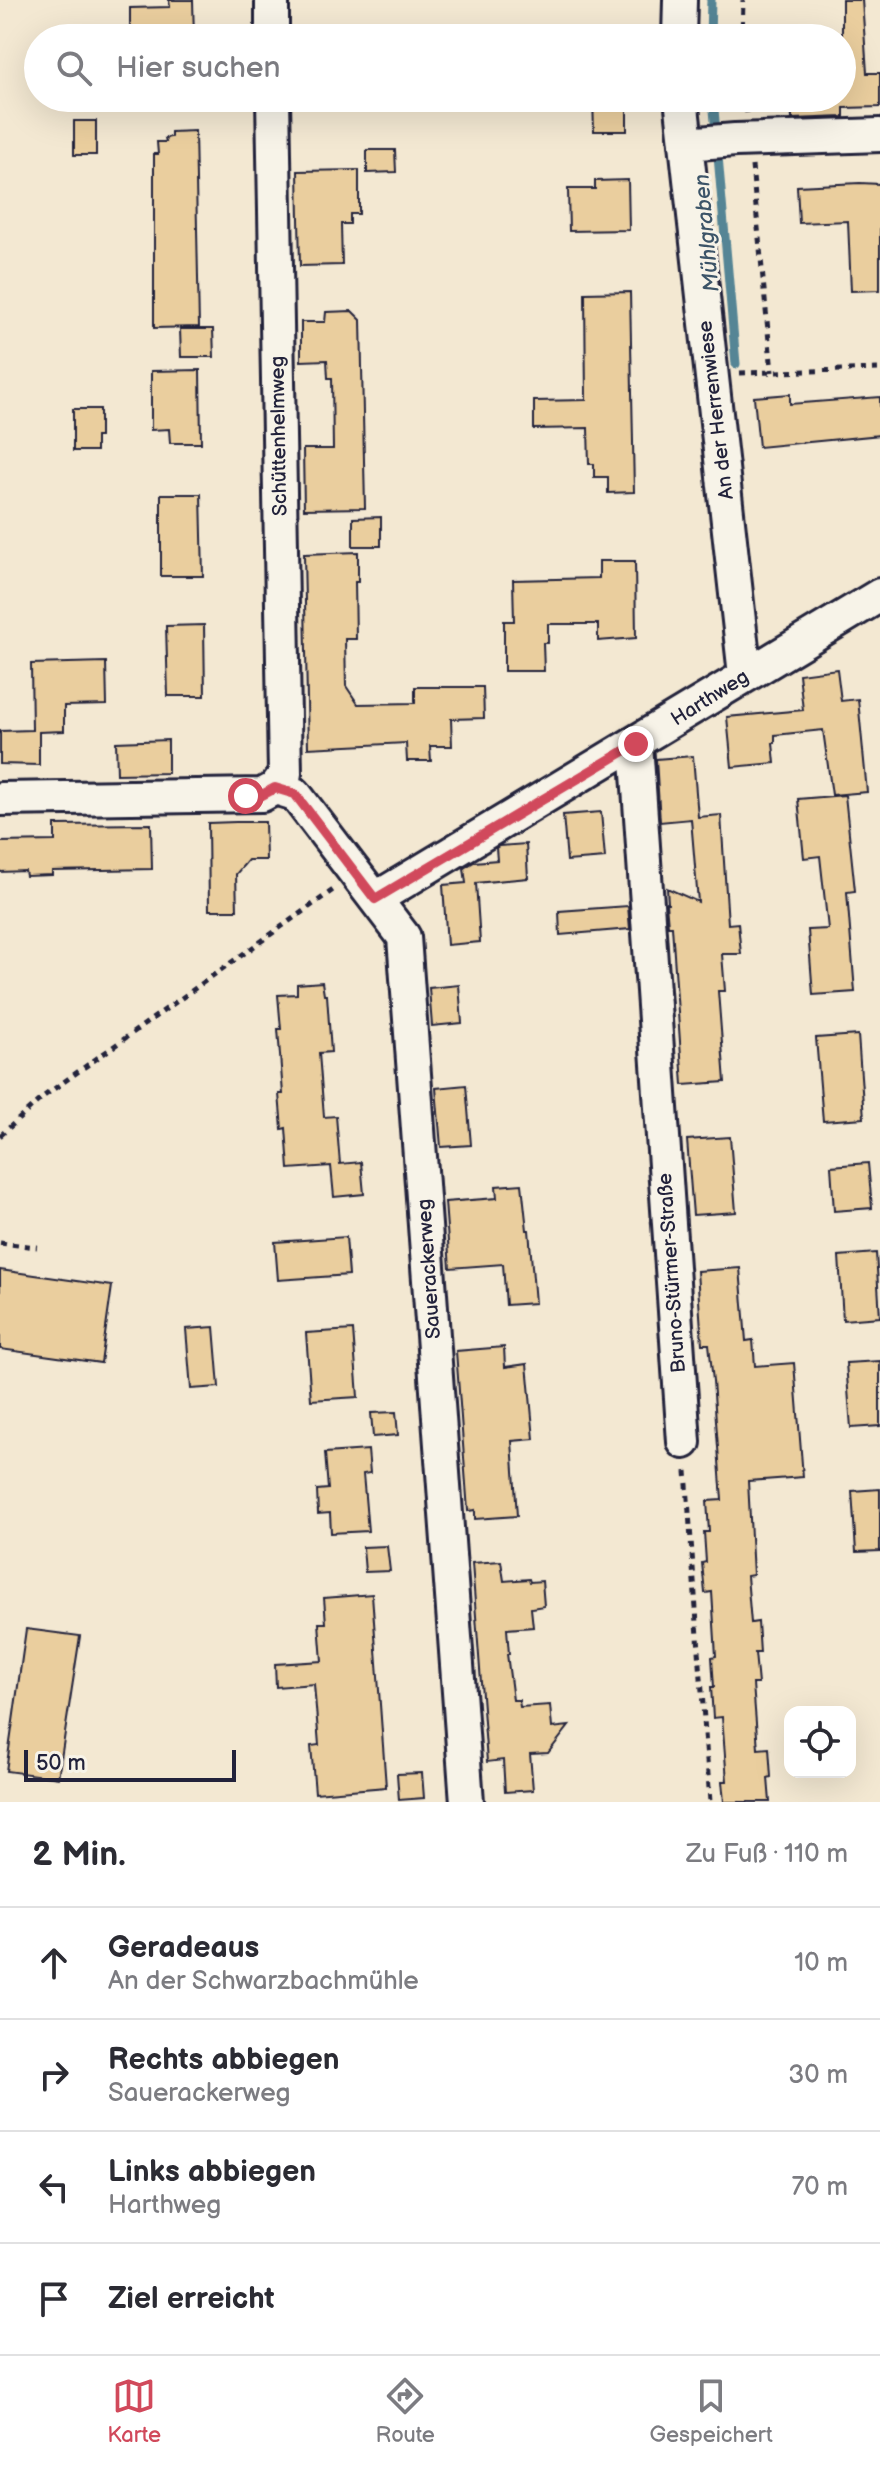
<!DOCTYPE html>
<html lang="de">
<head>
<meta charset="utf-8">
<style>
  :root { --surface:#fff; --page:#f2f2f3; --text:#2b2b33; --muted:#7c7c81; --line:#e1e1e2; --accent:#d1495b }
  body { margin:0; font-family:"Balsamiq Sans",sans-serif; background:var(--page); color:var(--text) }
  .controls { position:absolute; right:24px; bottom:24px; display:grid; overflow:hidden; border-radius:16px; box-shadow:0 8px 32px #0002 }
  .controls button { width:72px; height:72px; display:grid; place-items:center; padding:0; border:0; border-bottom:2px solid var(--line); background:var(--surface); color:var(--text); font:40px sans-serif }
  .scale { position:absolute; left:24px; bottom:20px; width:212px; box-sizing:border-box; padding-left:8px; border:4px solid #22223b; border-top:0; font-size:22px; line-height:28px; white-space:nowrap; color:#22223b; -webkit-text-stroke:6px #f7f3e8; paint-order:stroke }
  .stop { position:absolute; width:24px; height:24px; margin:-18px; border:6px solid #d1495b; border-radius:50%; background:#fff }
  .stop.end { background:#d1495b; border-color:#fff; box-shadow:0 2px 8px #0008 }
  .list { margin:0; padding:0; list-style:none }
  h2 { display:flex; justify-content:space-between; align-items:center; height:104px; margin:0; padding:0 32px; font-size:34px }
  h2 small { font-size:26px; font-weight:400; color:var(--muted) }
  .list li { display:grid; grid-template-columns:52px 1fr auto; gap:24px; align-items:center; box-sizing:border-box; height:112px; padding:0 32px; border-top:2px solid var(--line) }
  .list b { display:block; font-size:30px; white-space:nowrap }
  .list p { margin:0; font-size:26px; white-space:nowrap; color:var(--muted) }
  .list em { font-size:26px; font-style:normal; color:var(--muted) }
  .icon { flex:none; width:44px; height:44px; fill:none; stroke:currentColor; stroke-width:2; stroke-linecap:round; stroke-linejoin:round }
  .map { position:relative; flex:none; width:880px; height:1802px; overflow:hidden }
  .search { position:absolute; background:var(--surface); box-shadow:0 8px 32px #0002; left:24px; right:24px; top:24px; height:88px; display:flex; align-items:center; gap:20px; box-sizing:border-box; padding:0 28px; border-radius:44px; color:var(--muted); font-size:30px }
  .sheet { height:552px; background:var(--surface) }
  nav { display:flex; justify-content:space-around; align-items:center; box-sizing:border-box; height:112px; border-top:2px solid var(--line); background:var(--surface); font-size:22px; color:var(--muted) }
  nav a { display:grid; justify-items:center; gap:4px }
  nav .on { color:var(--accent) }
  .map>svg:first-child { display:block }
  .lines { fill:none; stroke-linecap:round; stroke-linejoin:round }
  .stream { stroke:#558595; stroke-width:9 }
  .building { fill:#eace9e; stroke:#22223b; stroke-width:2 }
  .street-casing { stroke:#22223b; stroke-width:38 }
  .path { stroke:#22223b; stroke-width:5; stroke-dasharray:6 6; stroke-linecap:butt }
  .street { stroke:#f7f3e8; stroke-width:32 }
  .route { stroke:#d1495b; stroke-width:10 }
  .labels { text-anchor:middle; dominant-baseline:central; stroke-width:6; stroke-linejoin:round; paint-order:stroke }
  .street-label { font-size:20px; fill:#22223b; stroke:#f7f3e8 }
  .water-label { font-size:22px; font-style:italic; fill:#3c5468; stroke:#f7f3e8 }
</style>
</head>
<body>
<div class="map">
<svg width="880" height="1802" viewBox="0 0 880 1802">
  <rect width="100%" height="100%" fill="#f3e8d2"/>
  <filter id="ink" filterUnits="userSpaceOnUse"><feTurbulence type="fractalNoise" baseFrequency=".0125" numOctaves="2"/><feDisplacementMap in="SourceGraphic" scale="16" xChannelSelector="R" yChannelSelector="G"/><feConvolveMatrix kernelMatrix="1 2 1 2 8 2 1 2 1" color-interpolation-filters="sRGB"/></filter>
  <g filter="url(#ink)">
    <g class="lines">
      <path class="stream" d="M710 38 711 0
        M713 98 736 364"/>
    </g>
    <path class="building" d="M169 0H193L194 38H130V8L170 7Z
      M842 0H862L867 73H880V107L844 108V117L792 119 791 98H842Z
      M593 98H627V131H594Z
      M74 121H96V155H74Z
      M195 131 199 327 154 328V154H158L157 142H166L165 138 171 137V132Z
      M367 150H395L396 172 367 173Z
      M359 170V214H350V224H341L342 265 300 266 298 171Z
      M628 180 629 230 569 231 568 189H595V181Z
      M860 183 880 184V290L851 291 848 221 799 223 797 186Z
      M630 292 634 492 608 493V477H594V464H589L588 428 534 429V401L586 400 585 293Z
      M352 311 361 320 365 508 304 509 303 449H333L332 378H328L327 360 301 361V322H325L326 312Z
      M180 329H213L214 357H181Z
      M200 370 201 443H170L169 429 151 430V371Z
      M790 394V404L880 397V435L759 447 754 397Z
      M73 409H100V437H96V451H73Z
      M161 494H201L203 576H161Z
      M381 517V546H353V518Z
      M358 552V582H355L356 639H345L346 686 358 704 415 703V687H483L484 718 451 719 452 746H430L431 761H407L406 743 308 748 304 554Z
      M599 561H635L636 638 598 641V624H548V643H543L544 671H504V621H514L513 580 599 578Z
      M204 625 205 696H168L166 626Z
      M106 662 107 705 64 706V731L39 732V765L0 764V731L32 730 31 664Z
      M837 669 841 701 858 699 867 792 832 795 823 730 775 735V743H773L775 763 732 767 727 717 803 710 799 674Z
      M168 740V773L117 774 116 742Z
      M693 756 698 817 721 815 728 924 738 923 741 954H722L725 991H718L725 1082 683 1085 672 926H668L666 903H668L667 888 698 902 691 819 660 822 656 759Z
      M845 795 855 891 847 892 855 992 813 995 808 930 828 929 820 856 804 858 798 799Z
      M601 812 605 858 567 861 563 815Z
      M236 822H265L266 860H248L236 874 237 910H209L208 823Z
      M151 824 152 869 52 871V875L26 876 25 871 0 872V842L55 841V825Z
      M526 844 528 878 476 883 480 942 447 945 443 885 466 883 464 868 474 862 497 860 496 848 499 846Z
      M628 906 630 929 560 935 559 911Z
      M322 982 324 995H327L331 1052 319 1053 324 1117 336 1116 340 1164 361 1162 364 1194 334 1197 331 1166 289 1169 286 1128 282 1129 279 1094H283L278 1029H281L278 995 297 994V984Z
      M459 985 462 1023 432 1026 429 988Z
      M858 1035 864 1118 823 1121 816 1038Z
      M466 1085 471 1145 441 1147 436 1088Z
      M730 1137 736 1212 693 1215 687 1140Z
      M868 1163 872 1208 834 1211 831 1166Z
      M522 1184 527 1230H529L535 1303 506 1305 503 1264 450 1268 445 1202 497 1198 496 1186Z
      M346 1237 349 1275 278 1280 275 1242Z
      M876 1253 880 1317 843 1320 839 1256Z
      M740 1268 746 1341 753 1340 755 1366 794 1363 803 1477 748 1481 753 1575 747 1576 751 1623 758 1622 760 1653H755L758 1684H753L758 1749 769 1748 771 1777 768 1778 770 1802H724L722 1781H727L722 1717 713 1718 711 1687H714L712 1657 716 1656 712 1592 705 1593 702 1563 706 1562 704 1532H709L707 1501 722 1500 713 1381 709 1344H702L697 1271Z
      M0 1270 112 1286 101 1363 0 1349Z
      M214 1327 219 1387 191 1389 186 1329Z
      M353 1330 358 1397 311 1400 306 1333Z
      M504 1347 505 1367 527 1364 534 1439 512 1441 517 1516 475 1519V1510L468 1511 456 1351Z
      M880 1361V1426L851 1428 846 1363Z
      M396 1412 398 1435 373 1437 371 1413Z
      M368 1450 370 1473 363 1474 368 1531 331 1533 330 1513 318 1514 317 1490 328 1489 325 1453Z
      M880 1489V1551L856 1552 852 1491Z
      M387 1546 390 1571 365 1572 363 1547Z
      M501 1561 504 1581 529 1579 530 1582 542 1581 544 1606 531 1608 533 1627 507 1629 509 1654H507L513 1700H519L520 1707 550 1705 552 1728 569 1726 548 1753 530 1754 533 1790 505 1792 503 1760 487 1762 472 1563Z
      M372 1594 386 1787 315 1793 311 1746 319 1745 314 1684 276 1687 275 1664 322 1661 319 1623H326L324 1598Z
      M26 1629 80 1636 58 1778 6 1771Z
      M422 1773 424 1798 399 1800 397 1774Z"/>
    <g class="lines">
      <defs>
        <path id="street" d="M272 0V38
          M679 38 680 0
          M681 98 745 675
          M686 144 735 140 880 135
          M636 744 684 1442
          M275 788 295 794 404 937 467 1802
          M0 799 262 795 275 788 285 774 273 98
          M375 899 880 595"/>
      </defs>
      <use href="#street" class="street-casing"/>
      <path class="path" d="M742 38 743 0
        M745 98 747 113
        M752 166 772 372
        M740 373 880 369
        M0 1136 44 1096 333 890
        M0 1243 37 1247
        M686 1471 710 1802"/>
      <use href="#street" class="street"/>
    </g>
  </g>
  <g class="lines" filter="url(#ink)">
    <path class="route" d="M246 796 262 795 275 788 295 794 375 899 636 744"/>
  </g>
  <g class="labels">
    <g class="street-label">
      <text transform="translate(716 410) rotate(-97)">An der Herrenwiese</text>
      <text transform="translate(279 436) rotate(-91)">Schüttenhelmweg</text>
      <text transform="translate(710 698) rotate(-32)">Harthweg</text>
      <text transform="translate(429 1269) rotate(-94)">Sauerackerweg</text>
      <text transform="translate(672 1273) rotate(-94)">Bruno-Stürmer-Straße</text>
    </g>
    <g class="water-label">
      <text transform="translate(707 233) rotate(-95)">Mühlgraben</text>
    </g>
  </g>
</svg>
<div class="controls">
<button><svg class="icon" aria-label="locate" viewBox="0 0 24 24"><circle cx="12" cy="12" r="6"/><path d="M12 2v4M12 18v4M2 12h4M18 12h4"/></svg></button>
</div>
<div class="scale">50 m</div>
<div class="stop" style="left:246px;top:796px"></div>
<div class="stop end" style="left:636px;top:744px"></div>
<div class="search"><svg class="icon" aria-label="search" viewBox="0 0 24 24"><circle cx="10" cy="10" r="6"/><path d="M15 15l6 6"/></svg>Hier suchen</div>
</div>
<section class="sheet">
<h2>2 Min.<small>Zu Fuß · 110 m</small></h2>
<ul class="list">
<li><svg class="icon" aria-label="ahead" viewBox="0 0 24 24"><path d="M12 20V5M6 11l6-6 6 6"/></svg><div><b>Geradeaus</b><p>An der Schwarzbachmühle</p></div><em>10 m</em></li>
<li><svg class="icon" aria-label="right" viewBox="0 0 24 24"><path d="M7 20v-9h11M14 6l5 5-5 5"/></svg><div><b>Rechts abbiegen</b><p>Sauerackerweg</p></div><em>30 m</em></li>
<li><svg class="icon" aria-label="left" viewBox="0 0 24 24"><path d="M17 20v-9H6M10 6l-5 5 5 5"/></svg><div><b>Links abbiegen</b><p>Harthweg</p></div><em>70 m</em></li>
<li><svg class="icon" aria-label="arrive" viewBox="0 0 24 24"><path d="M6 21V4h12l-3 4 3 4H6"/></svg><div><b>Ziel erreicht</b></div></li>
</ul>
</section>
<nav>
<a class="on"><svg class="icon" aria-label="map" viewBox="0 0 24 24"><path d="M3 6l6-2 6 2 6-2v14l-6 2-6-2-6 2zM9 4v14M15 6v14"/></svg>Karte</a>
<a><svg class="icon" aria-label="directions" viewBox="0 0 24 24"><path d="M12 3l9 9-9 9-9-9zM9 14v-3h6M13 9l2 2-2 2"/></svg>Route</a>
<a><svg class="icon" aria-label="saved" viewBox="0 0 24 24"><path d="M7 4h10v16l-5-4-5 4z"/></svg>Gespeichert</a>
</nav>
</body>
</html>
